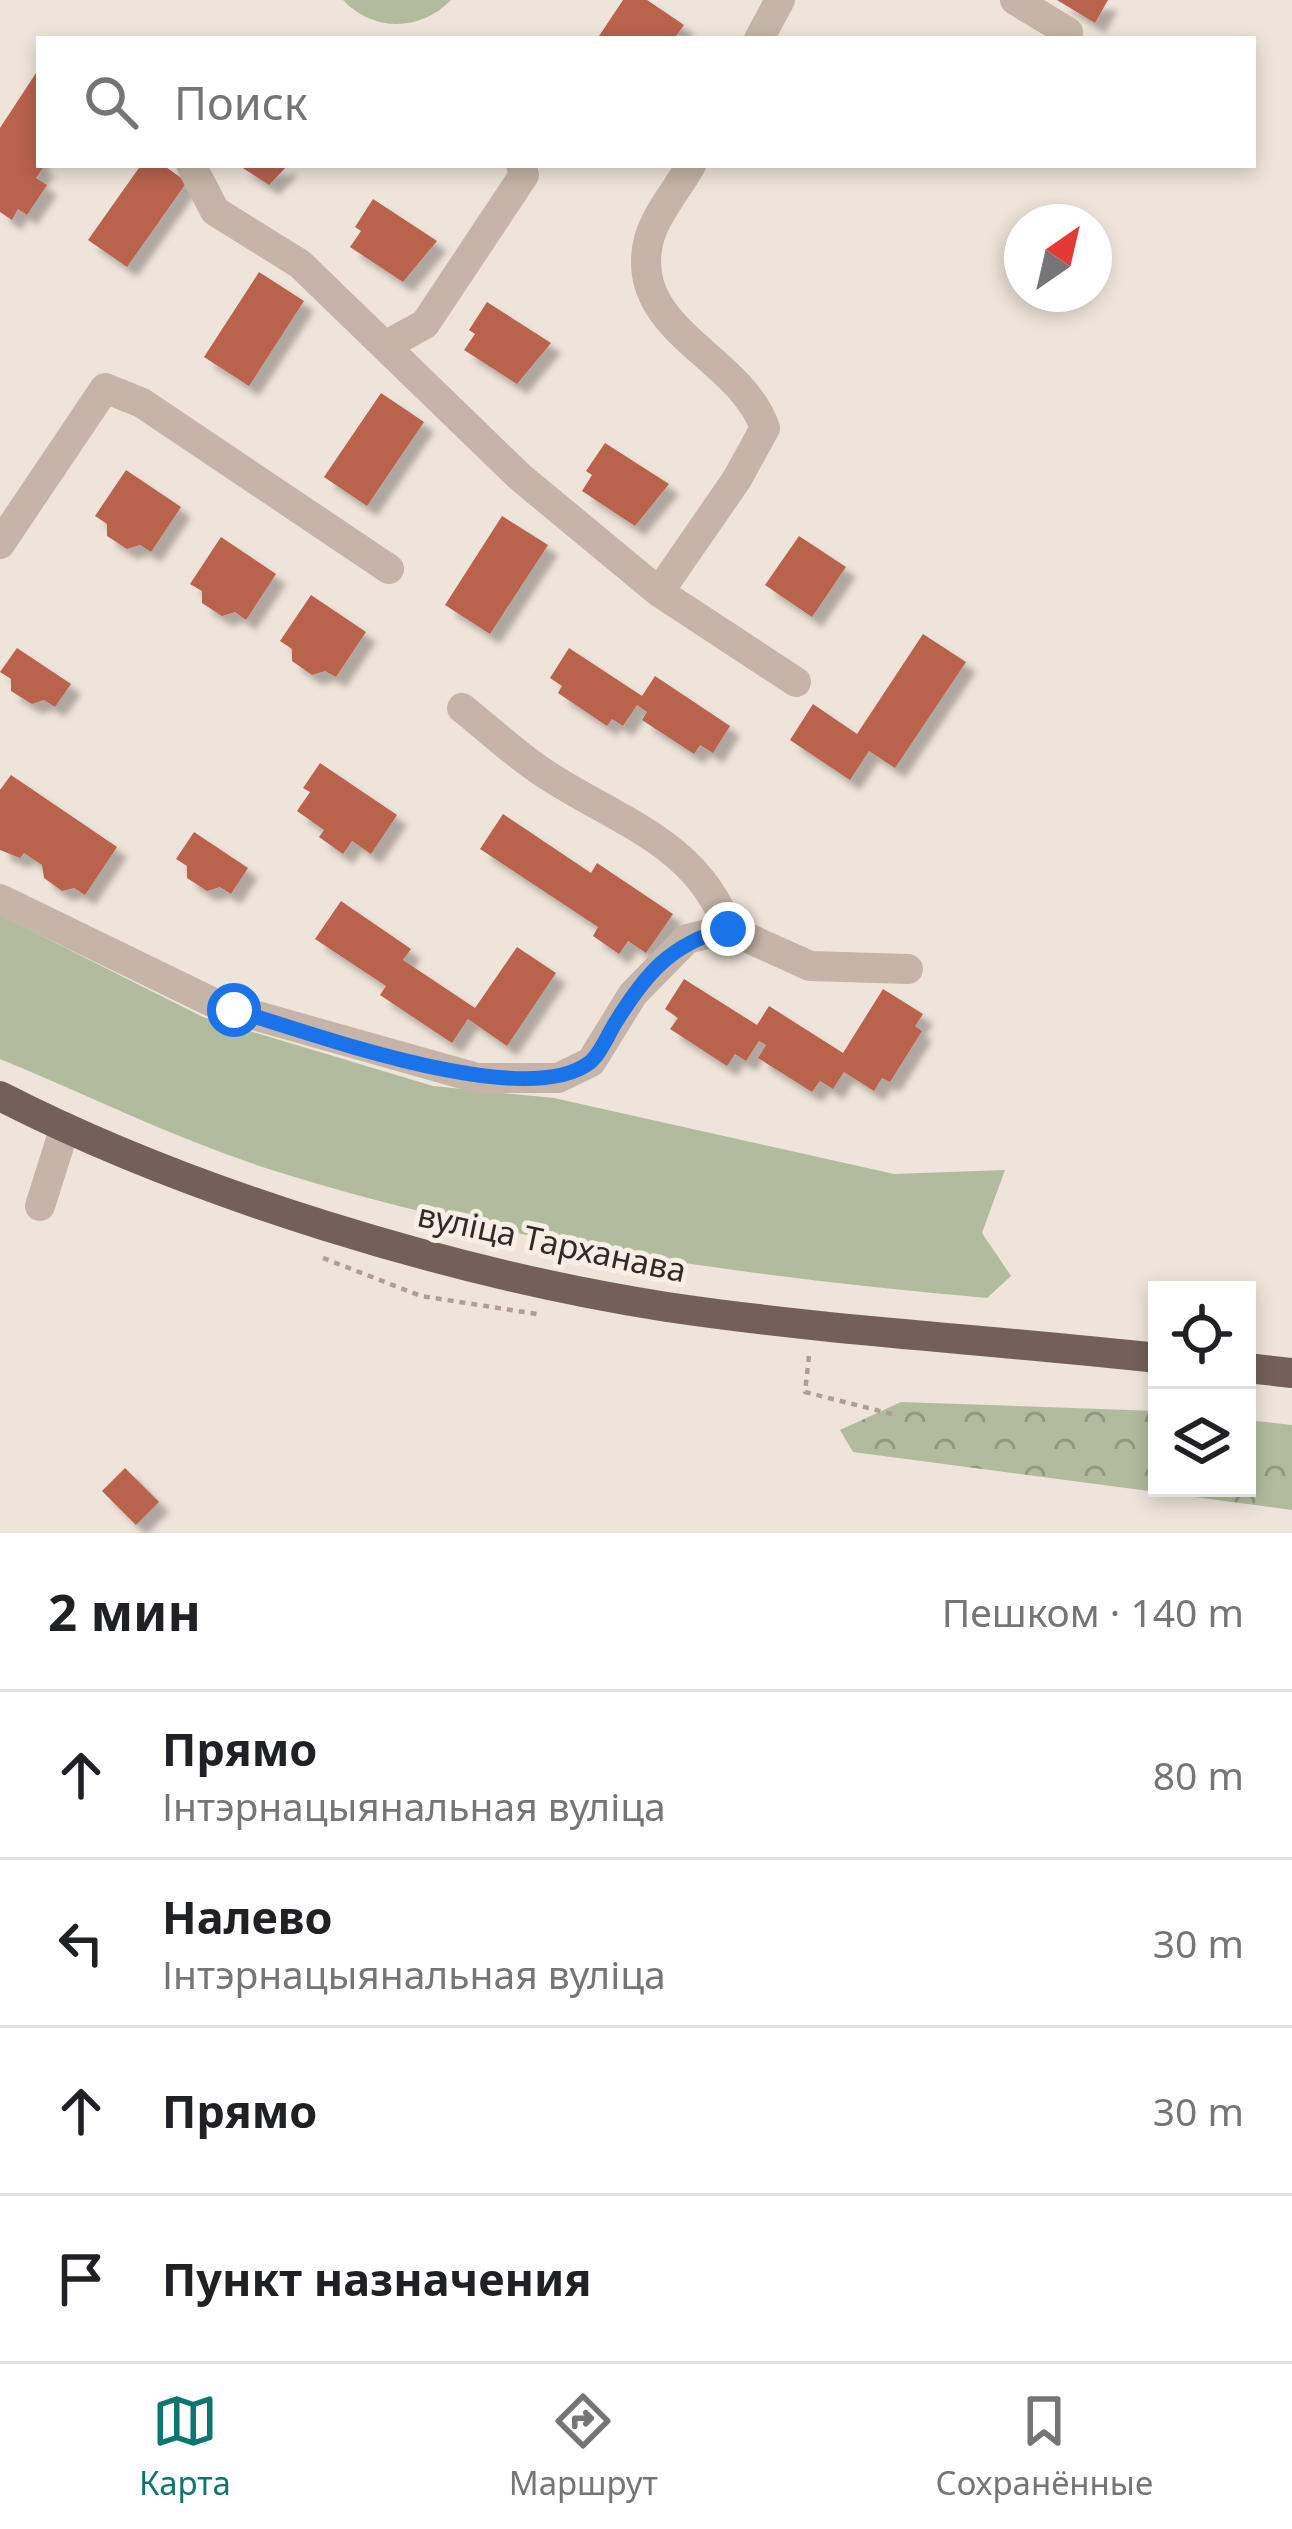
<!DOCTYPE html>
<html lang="ru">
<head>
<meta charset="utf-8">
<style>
  :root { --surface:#fff; --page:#f2f2f2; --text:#202124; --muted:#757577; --line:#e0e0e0; --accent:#0f766e }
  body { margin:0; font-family:"Noto Sans",sans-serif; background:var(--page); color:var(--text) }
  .controls { position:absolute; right:36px; bottom:36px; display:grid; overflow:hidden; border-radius:0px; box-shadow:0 6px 18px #0003 }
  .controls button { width:108px; height:108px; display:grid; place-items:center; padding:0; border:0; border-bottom:3px solid var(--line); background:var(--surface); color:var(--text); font:60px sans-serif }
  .compass { position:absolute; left:1004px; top:204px; width:108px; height:108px; border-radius:50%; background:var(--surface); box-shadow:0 6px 18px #0003; rotate:34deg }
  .stop { position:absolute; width:36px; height:36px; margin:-27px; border:9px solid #1a73e8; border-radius:50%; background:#fff }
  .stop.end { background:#1a73e8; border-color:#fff; box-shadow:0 3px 12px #0008 }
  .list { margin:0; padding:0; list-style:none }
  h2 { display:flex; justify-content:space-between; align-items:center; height:156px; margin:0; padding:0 48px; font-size:51px }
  h2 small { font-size:39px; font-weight:400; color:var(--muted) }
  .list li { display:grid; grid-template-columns:78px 1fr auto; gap:36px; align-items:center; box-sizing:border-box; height:168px; padding:0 48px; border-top:3px solid var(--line) }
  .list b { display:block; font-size:45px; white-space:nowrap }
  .list p { margin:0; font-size:39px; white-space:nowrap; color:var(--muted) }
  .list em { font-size:39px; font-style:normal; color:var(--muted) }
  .icon { flex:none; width:66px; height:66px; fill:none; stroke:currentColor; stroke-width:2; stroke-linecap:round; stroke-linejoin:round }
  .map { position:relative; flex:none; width:1292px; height:1533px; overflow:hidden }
  .search { position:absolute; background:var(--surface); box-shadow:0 6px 18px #0003; left:36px; right:36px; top:36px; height:132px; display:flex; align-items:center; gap:30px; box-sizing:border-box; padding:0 42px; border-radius:0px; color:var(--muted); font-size:45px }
  .sheet { height:828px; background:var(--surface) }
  nav { display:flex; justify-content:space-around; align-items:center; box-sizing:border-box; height:168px; border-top:3px solid var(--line); background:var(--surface); font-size:33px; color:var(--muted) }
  nav a { display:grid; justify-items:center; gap:6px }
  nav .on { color:var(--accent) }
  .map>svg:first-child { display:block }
  .grass { fill:#b2bc9c }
  .forest { fill:url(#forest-crowns) }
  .building { fill:#b9634d; filter:url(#shadow) }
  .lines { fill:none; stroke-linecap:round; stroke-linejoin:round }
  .path { stroke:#b19e92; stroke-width:4.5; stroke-dasharray:6 6; stroke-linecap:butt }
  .minor { stroke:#c5b4a7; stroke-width:30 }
  .major { stroke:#736159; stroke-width:30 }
  .route { stroke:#1a73e8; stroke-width:15 }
  .labels { text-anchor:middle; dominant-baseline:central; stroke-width:10; stroke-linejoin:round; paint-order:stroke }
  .street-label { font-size:33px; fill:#322a27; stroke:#f7eee6 }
</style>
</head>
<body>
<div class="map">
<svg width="1292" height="1533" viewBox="0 0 1292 1533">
  <defs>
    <pattern id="forest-crowns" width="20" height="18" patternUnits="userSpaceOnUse" patternTransform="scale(3)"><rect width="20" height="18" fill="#b2bc9c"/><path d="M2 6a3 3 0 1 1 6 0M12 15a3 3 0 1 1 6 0" fill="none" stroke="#91997f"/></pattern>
    <filter id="shadow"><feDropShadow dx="10" dy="10" stdDeviation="3" flood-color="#0004"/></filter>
  </defs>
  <rect width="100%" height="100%" fill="#eee4da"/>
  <path class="grass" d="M343 0H451C421 31 374 33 343 0Z
    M0 915 203 1017 433 1086 554 1098 894 1174 1005 1170 982 1233 1011 1276 987 1298C749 1277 517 1245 288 1175 190 1146 95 1098 0 1059Z"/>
  <path class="forest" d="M901 1402 1157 1411V1488H1247V1420L1292 1425V1510L853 1452 840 1430Z"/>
  <path class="building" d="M623 0H647L684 25 674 39H603L599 36Z
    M1057 0H1108L1095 23Z
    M36 73 39 165H45L36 178 47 185 27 215 18 209 12 220 0 212V128Z
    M141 165H163L187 182 127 267 88 240Z
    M238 165H288L269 185Z
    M373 199 437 241 403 282 350 247 361 231 355 227Z
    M259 272 304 301 249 386 204 357Z
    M487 302 551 343 517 384 464 350 475 334 469 330Z
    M381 393 424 422 367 506 324 477Z
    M605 443 669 484 635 526 582 491 592 475 586 471Z
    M126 470 181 507 151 552 140 545 127 549 107 536V524L95 516Z
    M502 516 548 545 490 634 445 605Z
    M799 536 846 567 812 617 765 585Z
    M221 537 276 574 246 620 235 612 222 616 202 603V591L190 584Z
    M311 595 366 632 336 677 325 671 312 675 292 661V649L280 641Z
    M923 634 966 662 895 768 869 751 850 780 790 740 813 704 857 734Z
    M17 648 71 684 55 707 44 700 32 704 11 691V679L0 672Z
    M569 648 642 696 655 676 730 726 713 753 700 745 694 754 642 720 647 712 637 705 623 726 612 719 607 726 558 693 562 686 550 678Z
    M320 763 397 815 371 854 352 841 343 854 319 837 324 830 297 811 310 792 303 788Z
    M11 775 117 847 85 895 74 888 62 891 44 878 42 865 24 853 20 858 0 850V790Z
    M503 814 591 873 597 863 673 914 646 953 628 941 619 954 593 936 598 927 480 849Z
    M194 832 248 868 231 894 220 887 207 891 187 878V866L176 859Z
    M341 901 411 949 403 960 475 1008 517 947 556 973 507 1046 468 1019 452 1043 380 995 386 986 315 939Z
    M684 979 757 1025 769 1006 843 1053 883 989 923 1014 915 1026 922 1031 890 1082 882 1078 874 1091 844 1072 833 1089 820 1081 812 1092 758 1058 766 1045 759 1041 746 1061 735 1054 727 1066 670 1029 678 1018 665 1009Z
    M125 1468 159 1502 136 1525 102 1491Z"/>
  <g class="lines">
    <path class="path" d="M323 1258 421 1296 537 1314
      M809 1356 805 1392 896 1415"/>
    <path class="minor" d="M1015 0 1068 32
      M759 39 780 0
      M191 165 215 211 300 264 520 477 659 592 796 682
      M385 346 425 324 524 175 521 165
      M0 544 105 388 142 403 389 569
      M659 592 737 479 765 428C740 355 626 330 649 239 656 214 678 188 691 165
      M462 708C491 731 519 758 550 777 620 822 699 845 728 929
      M0 899 218 1005 477 1078H558L591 1062 633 994 687 939 728 929 810 966 908 969
      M40 1206 65 1127"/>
    <path class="major" d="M0 1096C191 1194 455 1274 667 1307 829 1331 994 1340 1157 1358
      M1247 1368 1292 1373"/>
  </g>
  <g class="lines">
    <path class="route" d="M234 1010C309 1032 523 1112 589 1063 599 1056 607 1037 614 1025 644 976 670 943 728 929"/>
  </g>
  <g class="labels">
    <g class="street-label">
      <text transform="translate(552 1242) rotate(12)">вуліца Тарханава</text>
    </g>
  </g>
</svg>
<div class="controls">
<button><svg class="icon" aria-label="locate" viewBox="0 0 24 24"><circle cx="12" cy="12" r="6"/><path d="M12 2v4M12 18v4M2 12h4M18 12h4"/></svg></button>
<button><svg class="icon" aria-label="layers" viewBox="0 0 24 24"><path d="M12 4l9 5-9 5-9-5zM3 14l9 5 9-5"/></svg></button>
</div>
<svg class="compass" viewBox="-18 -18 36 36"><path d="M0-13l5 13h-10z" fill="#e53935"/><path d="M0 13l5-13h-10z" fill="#757577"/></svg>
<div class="stop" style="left:234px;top:1010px"></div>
<div class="stop end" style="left:728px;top:929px"></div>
<div class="search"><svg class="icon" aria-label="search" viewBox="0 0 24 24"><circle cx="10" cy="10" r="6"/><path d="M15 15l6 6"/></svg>Поиск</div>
</div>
<section class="sheet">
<h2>2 мин<small>Пешком · 140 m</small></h2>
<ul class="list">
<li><svg class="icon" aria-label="ahead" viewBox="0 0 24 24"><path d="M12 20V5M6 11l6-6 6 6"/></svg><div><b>Прямо</b><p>Інтэрнацыянальная вуліца</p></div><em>80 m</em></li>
<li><svg class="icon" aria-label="left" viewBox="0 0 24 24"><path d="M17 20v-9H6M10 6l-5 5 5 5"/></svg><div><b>Налево</b><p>Інтэрнацыянальная вуліца</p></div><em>30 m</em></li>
<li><svg class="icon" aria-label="ahead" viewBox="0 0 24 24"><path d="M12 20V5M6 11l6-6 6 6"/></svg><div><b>Прямо</b></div><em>30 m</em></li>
<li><svg class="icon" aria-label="arrive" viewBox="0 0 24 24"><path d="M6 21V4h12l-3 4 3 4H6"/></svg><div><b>Пункт назначения</b></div></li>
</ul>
</section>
<nav>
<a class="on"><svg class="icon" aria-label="map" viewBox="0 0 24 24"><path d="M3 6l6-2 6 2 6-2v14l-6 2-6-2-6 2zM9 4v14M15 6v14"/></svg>Карта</a>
<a><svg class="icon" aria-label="directions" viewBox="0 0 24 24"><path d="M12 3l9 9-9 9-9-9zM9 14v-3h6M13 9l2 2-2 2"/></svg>Маршрут</a>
<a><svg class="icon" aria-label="saved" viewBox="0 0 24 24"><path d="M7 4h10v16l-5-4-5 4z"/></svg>Сохранённые</a>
</nav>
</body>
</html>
